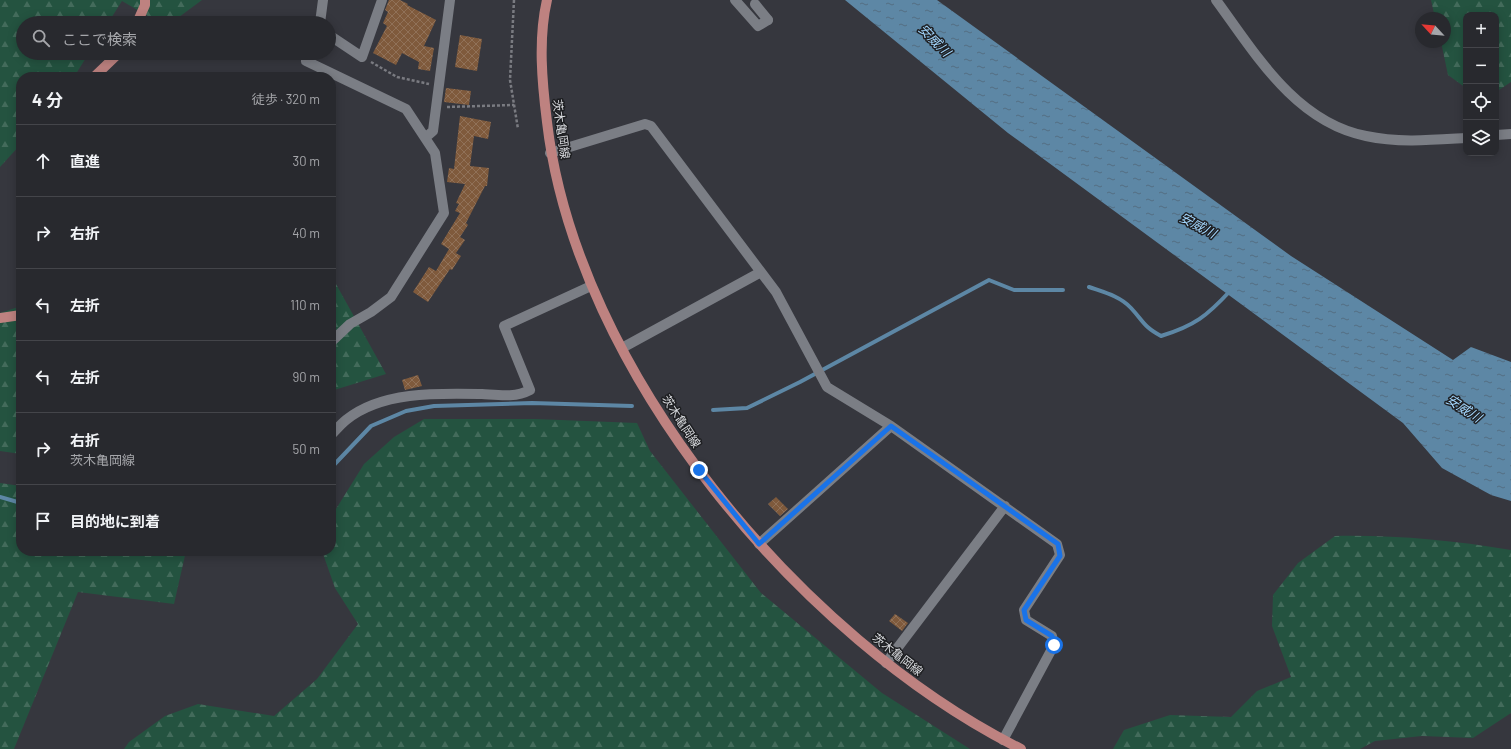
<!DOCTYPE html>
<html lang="ja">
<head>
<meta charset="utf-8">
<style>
  :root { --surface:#28292e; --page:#303136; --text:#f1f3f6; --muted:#a5a6aa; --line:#44454a }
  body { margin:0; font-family:Barlow,"Noto Sans JP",sans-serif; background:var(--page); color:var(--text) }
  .controls { position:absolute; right:12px; top:12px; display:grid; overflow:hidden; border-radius:8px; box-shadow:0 2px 10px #0003 }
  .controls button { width:36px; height:36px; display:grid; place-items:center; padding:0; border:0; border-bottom:1px solid var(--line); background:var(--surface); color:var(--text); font:20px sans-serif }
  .compass { position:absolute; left:1415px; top:12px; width:36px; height:36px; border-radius:50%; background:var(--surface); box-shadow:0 2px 10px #0003; rotate:296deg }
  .stop { position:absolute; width:12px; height:12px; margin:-9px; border:3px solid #1a73e8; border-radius:50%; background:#fff }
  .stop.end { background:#1a73e8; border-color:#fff; box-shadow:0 1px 4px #0008 }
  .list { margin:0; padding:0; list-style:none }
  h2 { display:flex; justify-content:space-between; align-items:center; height:52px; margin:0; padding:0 16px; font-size:17px }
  h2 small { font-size:13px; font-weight:400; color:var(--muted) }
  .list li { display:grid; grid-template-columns:26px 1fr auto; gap:12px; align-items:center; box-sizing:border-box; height:72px; padding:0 16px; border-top:1px solid var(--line) }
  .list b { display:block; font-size:15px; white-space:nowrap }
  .list p { margin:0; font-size:13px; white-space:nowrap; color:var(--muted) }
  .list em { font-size:13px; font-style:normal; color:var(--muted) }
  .icon { flex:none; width:22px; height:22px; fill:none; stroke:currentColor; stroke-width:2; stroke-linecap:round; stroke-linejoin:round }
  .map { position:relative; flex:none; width:1511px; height:749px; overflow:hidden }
  .search { position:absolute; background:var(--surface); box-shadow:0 2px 10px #0003; left:16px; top:16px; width:320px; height:44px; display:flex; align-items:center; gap:10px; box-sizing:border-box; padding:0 14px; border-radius:22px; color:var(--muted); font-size:15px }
  .panel { position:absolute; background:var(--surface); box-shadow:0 2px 10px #0003; left:16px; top:72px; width:320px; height:484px; border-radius:16px }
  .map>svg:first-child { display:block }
  .forest { fill:url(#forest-firs) }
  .water { fill:url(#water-ripples) }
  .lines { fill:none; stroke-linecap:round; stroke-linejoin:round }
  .stream { stroke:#5d87a5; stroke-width:4 }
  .building { fill:url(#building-cross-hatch) }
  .path { stroke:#7a7b81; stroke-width:2.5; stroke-dasharray:3 2; stroke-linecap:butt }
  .minor { stroke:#7b7e85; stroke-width:10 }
  .tertiary { stroke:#7b7e85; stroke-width:10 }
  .primary { stroke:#be8280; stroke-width:10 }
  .route { stroke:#1a73e8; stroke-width:5 }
  .labels { text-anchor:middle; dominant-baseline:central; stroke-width:3; stroke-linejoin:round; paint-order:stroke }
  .street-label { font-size:12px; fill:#d7d9dd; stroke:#1e1f22 }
  .water-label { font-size:13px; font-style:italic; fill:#a3d7fe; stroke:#1e1f22 }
</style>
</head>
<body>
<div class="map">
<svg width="1511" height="749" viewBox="0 0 1511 749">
  <defs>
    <pattern id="forest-firs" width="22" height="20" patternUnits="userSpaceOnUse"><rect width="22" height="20" fill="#245340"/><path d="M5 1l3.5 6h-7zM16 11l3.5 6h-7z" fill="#436b5b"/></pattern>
    <pattern id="water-ripples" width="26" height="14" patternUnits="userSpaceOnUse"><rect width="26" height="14" fill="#5d87a5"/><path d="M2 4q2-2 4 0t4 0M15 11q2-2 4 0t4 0" fill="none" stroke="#536e82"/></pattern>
    <pattern id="building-cross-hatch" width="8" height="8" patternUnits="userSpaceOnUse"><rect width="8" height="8" fill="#7f5a3c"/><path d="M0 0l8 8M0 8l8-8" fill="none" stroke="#907158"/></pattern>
  </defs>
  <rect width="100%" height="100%" fill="#36373e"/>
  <path class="forest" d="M0 0H202L171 23H160L122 1 108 23H23V53H89L74 77H21V144L0 167Z
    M1431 0H1511V82L1496 92V15H1466V88L1448 75 1441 42H1445V18H1435Z
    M331 275 386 374 331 391Z
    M21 306V454L0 451V313Z
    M424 419H535L637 423 650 451 761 593 882 693 970 749H124L129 742 165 716 198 704 274 716 317 679 358 624 335 588 322 551H331V517L364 464 394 437Z
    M0 483 21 486V551H186L174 604 78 592 14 749H0Z
    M1335 536C1396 535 1450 540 1511 550V713L1473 738 1422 736 1375 741 1360 749H1113L1124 730 1170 715 1231 717 1257 691 1291 677 1272 626 1273 595 1298 563Z"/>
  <path class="water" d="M845 0H937L1291 256 1453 360 1471 347 1511 362V501L1491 495 1442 468 1403 423 1008 133Z"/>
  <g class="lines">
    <path class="stream" d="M1089 287C1103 292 1120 296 1131 308 1144 322 1143 326 1161 336 1194 326 1207 316 1230 291
      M713 410 747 408 800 382 989 280 1014 290H1063
      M331 468 371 426 406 411 434 406 532 403 632 406
      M0 497 21 503"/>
  </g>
  <path class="building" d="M389 0H400L408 4 407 5 436 20 424 46 434 48 430 71 418 69 419 62 402 53 396 65 373 53 387 26 383 23 388 12 385 10Z
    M460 35 482 39 477 71 455 67Z
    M446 88 471 91 469 105 444 102Z
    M460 116 491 122 488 139 474 136 470 166 489 168 487 186H485L466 223 468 225 460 237 465 240 456 253 454 252 461 256 452 270 450 269 428 302 413 292 429 267 436 271 449 249 441 244 460 213 455 211 459 204 456 203 465 184 447 182 449 168 454 169Z
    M418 375 422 386 405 390 402 380Z
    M776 497 788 509 780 516 768 504Z
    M895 614 908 623 902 631 889 621Z"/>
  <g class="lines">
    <path class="path" d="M514 0 510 80 518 129
      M371 62 397 77 429 84
      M447 107 514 105"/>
    <path class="minor" d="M735 0 758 26 768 20
      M320 23 323 0
      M329 35 362 57 382 0
      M309 53 306 61 406 109 435 153 444 213 391 297 371 312 350 324 331 342
      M425 138 433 131 450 0
      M550 153 645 124 651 126 776 292 827 387 891 426 1057 544 1060 555 1024 610 1026 620 1052 636 1054 645 1003 740
      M622 348 761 272
      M331 435C336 430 341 424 346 420 381 391 439 393 482 394 498 395 515 398 530 390L504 326 591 286
      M759 544 891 426
      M886 663 1005 506"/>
    <path class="tertiary" d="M1216 0C1255 53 1295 122 1366 136 1399 143 1432 140 1466 138
      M755 4 768 20
      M1496 135 1511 134"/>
    <path class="primary" d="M547 0C538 39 542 82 547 122 576 371 801 639 1021 749
      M137 23 145 5V0
      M94 77 119 53
      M0 318 21 315"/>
  </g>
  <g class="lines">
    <path class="route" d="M699 470 759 544 891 426 1058 544 1060 556 1024 610 1026 620 1052 636 1054 645"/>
  </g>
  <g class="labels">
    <g class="street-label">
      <text transform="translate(562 129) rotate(82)">茨木亀岡線</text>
      <text transform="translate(682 421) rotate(57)">茨木亀岡線</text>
      <text transform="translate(898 654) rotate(38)">茨木亀岡線</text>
    </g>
    <g class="water-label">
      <text transform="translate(935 40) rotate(45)">安威川</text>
      <text transform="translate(1198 225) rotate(28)">安威川</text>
      <text transform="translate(1464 408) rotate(33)">安威川</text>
    </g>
  </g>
</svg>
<div class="controls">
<button>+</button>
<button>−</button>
<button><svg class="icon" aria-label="locate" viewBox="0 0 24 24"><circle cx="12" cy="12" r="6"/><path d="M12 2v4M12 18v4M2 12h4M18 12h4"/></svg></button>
<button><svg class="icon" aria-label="layers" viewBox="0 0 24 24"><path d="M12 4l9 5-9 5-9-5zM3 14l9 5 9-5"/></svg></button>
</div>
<svg class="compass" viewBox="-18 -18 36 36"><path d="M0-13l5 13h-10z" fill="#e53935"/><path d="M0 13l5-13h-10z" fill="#a5a6aa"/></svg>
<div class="stop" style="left:1054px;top:645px"></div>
<div class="stop end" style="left:699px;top:470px"></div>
<div class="search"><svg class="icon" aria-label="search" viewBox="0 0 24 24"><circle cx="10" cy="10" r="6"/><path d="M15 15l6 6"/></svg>ここで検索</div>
<section class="panel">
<h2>4 分<small>徒歩 · 320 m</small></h2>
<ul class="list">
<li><svg class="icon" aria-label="ahead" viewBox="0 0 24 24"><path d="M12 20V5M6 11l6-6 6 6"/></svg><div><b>直進</b></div><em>30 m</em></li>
<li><svg class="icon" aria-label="right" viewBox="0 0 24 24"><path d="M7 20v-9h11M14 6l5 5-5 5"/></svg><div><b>右折</b></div><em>40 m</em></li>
<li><svg class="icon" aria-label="left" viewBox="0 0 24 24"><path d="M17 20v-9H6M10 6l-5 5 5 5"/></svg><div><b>左折</b></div><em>110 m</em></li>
<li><svg class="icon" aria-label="left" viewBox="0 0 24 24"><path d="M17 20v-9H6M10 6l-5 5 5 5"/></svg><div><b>左折</b></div><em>90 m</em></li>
<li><svg class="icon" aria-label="right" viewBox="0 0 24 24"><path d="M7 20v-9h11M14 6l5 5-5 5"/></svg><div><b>右折</b><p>茨木亀岡線</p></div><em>50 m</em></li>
<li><svg class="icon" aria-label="arrive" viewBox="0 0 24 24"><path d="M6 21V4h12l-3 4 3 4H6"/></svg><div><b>目的地に到着</b></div></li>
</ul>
</section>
</div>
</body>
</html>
